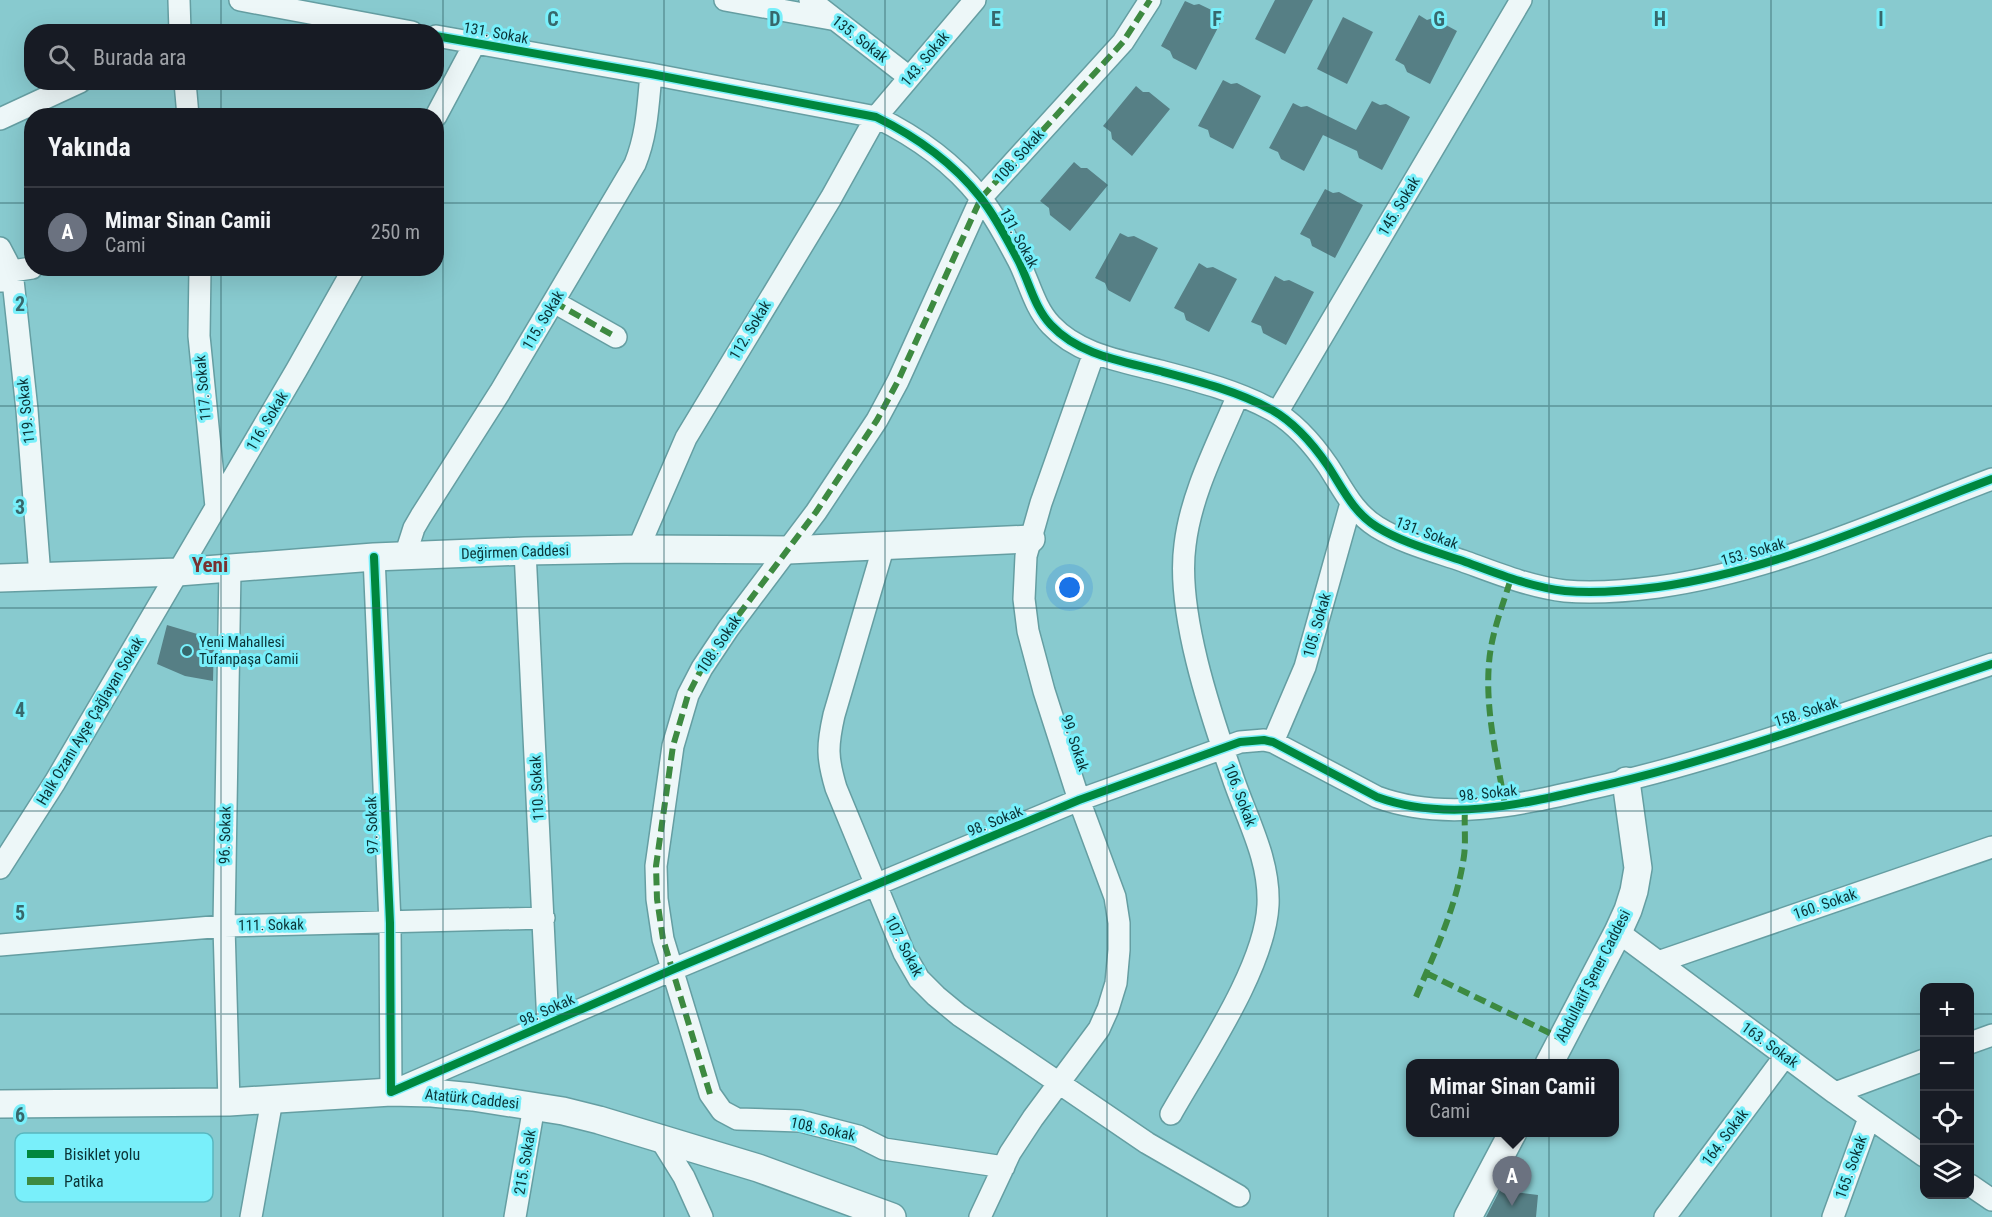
<!DOCTYPE html>
<html lang="tr">
<head>
<meta charset="utf-8">
<style>
  :root { --surface:#171b24; --page:#20242c; --text:#f1f3f6; --muted:#9ea1a6; --line:#363941; --accent:#9db4b8 }
  body { margin:0; font-family:"Roboto Condensed",sans-serif; background:var(--page); color:var(--text) }
  .controls { position:absolute; right:18px; bottom:18px; display:grid; overflow:hidden; border-radius:12px; box-shadow:0 6px 24px #0002 }
  .controls button { width:54px; height:54px; display:grid; place-items:center; padding:0; border:0; border-bottom:2px solid var(--line); background:var(--surface); color:var(--text); font:30px sans-serif }
  .you { position:absolute; left:1070px; top:588px; width:21px; height:21px; margin:-15px; border:4px solid #fff; border-radius:50%; background:#1a73e8; box-shadow:0 0 0 9px #1a73e833 }
  .badge { display:grid; place-items:center; width:39px; height:39px; border-radius:50%; background:var(--accent); color:#fff; font-size:20px; font-weight:700 }
  .pin { position:absolute; translate:-50% -50px; filter:drop-shadow(0 2px 3px #0008) }
  .pin::after { content:''; position:absolute; top:32px; width:21px; height:18px; background:inherit; clip-path:polygon(0 0,100% 0,50% 100%) }
  .popup { position:absolute; left:1406px; top:1059px; width:213px; height:78px; box-sizing:border-box; display:grid; place-content:center; border-radius:12px; background:var(--surface); filter:drop-shadow(0 2px 4px #0005); font-size:20px; white-space:nowrap; color:var(--muted) }
  .popup b { font-size:22px; color:var(--text) }
  .popup::after { content:''; position:absolute; left:50%; top:100%; margin-left:-12px; border:12px solid transparent; border-top-color:var(--surface) }
  .list { margin:0; padding:0; list-style:none }
  h2 { display:flex; justify-content:space-between; align-items:center; height:78px; margin:0; padding:0 24px; font-size:26px }
  h2 small { font-size:20px; font-weight:400; color:var(--muted) }
  .list li { display:grid; grid-template-columns:39px 1fr auto; gap:18px; align-items:center; box-sizing:border-box; height:90px; padding:0 24px; border-top:2px solid var(--line) }
  .list b { display:block; font-size:22px; white-space:nowrap }
  .list p { margin:0; font-size:20px; white-space:nowrap; color:var(--muted) }
  .list em { font-size:20px; font-style:normal; color:var(--muted) }
  .icon { flex:none; width:33px; height:33px; fill:none; stroke:currentColor; stroke-width:2; stroke-linecap:round; stroke-linejoin:round }
  .map { position:relative; flex:none; width:1992px; height:1217px; overflow:hidden }
  .search { position:absolute; background:var(--surface); box-shadow:0 6px 24px #0002; left:24px; top:24px; width:420px; height:66px; display:flex; align-items:center; gap:15px; box-sizing:border-box; padding:0 21px; border-radius:24px; color:var(--muted); font-size:22px }
  .panel { position:absolute; background:var(--surface); box-shadow:0 6px 24px #0002; left:24px; top:108px; width:420px; height:168px; border-radius:24px }
  .map>svg:first-child { display:block }
  .building { fill:#567f85 }
  .lines { fill:none; stroke-linecap:round; stroke-linejoin:round }
  .minor-casing { stroke:#659ea2; stroke-width:24 }
  .tertiary-casing { stroke:#659ea2; stroke-width:30 }
  .minor { stroke:#edf7f8; stroke-width:21 }
  .tertiary { stroke:#edf7f8; stroke-width:27 }
  .quiet { stroke:#3d8a41; stroke-width:6; stroke-dasharray:12 6; stroke-linecap:butt }
  .cycleway-casing { stroke:#79effa; stroke-width:11 }
  .cycleway { stroke:#00873e; stroke-width:8 }
  .grid { fill:none; stroke:#37686c; stroke-width:1.5; stroke-opacity:0.55 }
  .poi-dot { fill:#37686c; stroke:#79effa; stroke-width:2 }
  .labels { text-anchor:middle; dominant-baseline:central; stroke-width:6; stroke-linejoin:round; paint-order:stroke }
  .street-label { font-size:15px; fill:#0b3336; stroke:#79effa }
  .poi-label { font-size:15px; fill:#0b3336; stroke:#79effa; text-anchor:start }
  .district-label { font-size:21px; font-weight:bold; fill:#783130; stroke:#79effa }
  .key { fill:#79effa; stroke:#58b7bf; stroke-width:1.5 }
  .key-label { font-size:16px; fill:#0b3336 }
  .grid-label { font-size:20px; text-anchor:middle; font-weight:bold; fill:#37686c; stroke:#79effa; stroke-width:6; stroke-linejoin:round; paint-order:stroke }
</style>
</head>
<body>
<div class="map">
<svg width="1992" height="1217" viewBox="0 0 1992 1217">
  <rect width="100%" height="100%" fill="#88cacf"/>
  <path class="building" d="M1275 0H1313L1285 54 1255 39Z
    M1185 1 1194 5 1199 4 1224 16 1196 70 1173 58 1170 51 1161 46Z
    M1419 15 1427 20 1433 18 1457 31 1430 84 1407 72 1404 65 1395 60Z
    M1343 17 1373 32 1347 84 1317 69Z
    M1223 80 1231 84 1237 83 1261 96 1233 149 1210 137 1208 130 1198 126Z
    M1136 86 1143 92H1149L1170 109 1132 156 1112 139 1111 132 1103 126Z
    M1372 101 1380 105 1386 104 1410 117 1382 170 1359 158 1357 151 1323 135 1304 171 1281 159 1278 152 1269 148 1293 103 1301 107 1307 106 1356 130Z
    M1074 162 1081 168H1087L1108 185 1070 231 1050 215 1049 208 1040 201Z
    M1325 189 1333 193 1339 192 1363 205 1335 258 1312 246 1310 239 1300 234Z
    M1120 233 1128 237 1134 236 1158 248 1130 302 1108 290 1105 283 1095 278Z
    M1199 263 1207 268 1213 267 1237 279 1209 332 1186 320 1184 313 1174 308Z
    M1275 276 1284 281 1289 280 1314 292 1286 345 1263 333 1261 326 1251 322Z
    M167 625 214 639 213 681 185 676 157 664Z
    M1500 1190 1538 1195 1536 1217H1486Z"/>
  <g class="lines">
    <defs>
      <path id="minor" d="M179 0 180 32
        M240 0 412 32
        M725 0 831 19
        M810 0 909 77
        M436 36 651 74 876 117C915 136 953 163 980 197 995 216 1007 239 1018 260 1029 281 1034 307 1051 325 1079 355 1122 361 1160 371 1198 381 1237 391 1272 410 1295 423 1313 444 1328 466 1343 489 1353 512 1377 527 1403 543 1434 551 1463 561 1496 573 1530 587 1565 591 1596 594 1627 591 1658 587 1774 571 1883 520 1992 479
        M185 82 188 116
        M436 116 475 43
        M0 119 80 82
        M0 248 12 271 27 410 40 576
        M200 268 199 336 216 507
        M1 281 12 271 32 268
        M554 302 616 337
        M1277 413 1521 0
        M884 545 834 715C827 746 827 758 836 788L904 953 919 979 936 996 959 1015 1147 1143 1239 1196
        M638 549 686 438 831 198 876 117 975 0
        M525 551 548 1024
        M405 556 414 528 421 516 500 392 635 164C647 135 648 105 651 74
        M374 557 390 923 391 1092 674 969 875 885 1079 800 1240 742 1264 740 1273 742 1377 797C1445 822 1519 805 1588 789 1662 773 1730 752 1802 728 1865 707 1929 685 1992 664
        M1273 742 1305 667 1351 503
        M0 868 55 782 297 369 354 268
        M1618 932 1835 1093 1924 1156
        M0 945 224 926 544 918
        M1658 962 1992 847
        M1970 1043 1992 1035
        M1835 1093 1924 1060
        M229 1102 224 926 230 569
        M1171 1114C1202 1059 1265 968 1268 905 1270 858 1246 818 1232 775 1210 712 1176 611 1185 545 1191 493 1218 443 1238 395
        M661 1140 684 1177 702 1217
        M1004 1167 884 1149 858 1136 800 1121 737 1119 722 1111 710 1094 663 939 657 899 656 866 673 746 688 695 702 668 728 629 816 512 877 420 898 381 981 198 1123 42 1150 0
        M1970 1185 1992 1200
        M251 1217 272 1100
        M515 1217 534 1106
        M980 1217 1010 1153 1033 1118 1099 1029 1108 1009 1116 983 1119 950V923L1115 897 1079 800 1044 691 1028 631 1024 599 1026 556 1041 503 1094 353
        M1665 1217 1785 1056
        M1833 1217 1869 1118"/>
      <path id="tertiary" d="M0 578 178 572 374 557 525 551 638 549 788 550 1031 539
        M1549 1064 1618 932 1628 910 1634 891 1638 868 1626 781
        M0 1104 229 1102 391 1092 432 1093 473 1097 563 1111 599 1120 758 1168 892 1217
        M1468 1217 1513 1132"/>
    </defs>
    <use href="#minor" class="minor-casing"/>
    <use href="#tertiary" class="tertiary-casing"/>
    <use href="#minor" class="minor"/>
    <use href="#tertiary" class="tertiary"/>
    <path class="quiet" d="M554 302 616 337
      M1505 805C1497 758 1485 710 1489 663 1491 634 1503 605 1511 578
      M1426 973 1562 1039
      M1416 997C1435 952 1457 905 1464 856 1466 841 1464 825 1465 810
      M710 1094 663 939 657 899 656 866 673 746 688 695 702 668 728 629 816 512 877 420 898 381 981 198 1123 42 1150 0"/>
    <defs>
      <path id="cycleway" d="M436 36 651 74 876 117C915 136 953 163 980 197 995 216 1007 239 1018 260 1029 281 1034 307 1051 325 1079 355 1122 361 1160 371 1198 381 1237 391 1272 410 1295 423 1313 444 1328 466 1343 489 1353 512 1377 527 1403 543 1434 551 1463 561 1496 573 1530 587 1565 591 1596 594 1627 591 1658 587 1774 571 1883 520 1992 479
        M374 557 390 923 391 1092 674 969 875 885 1079 800 1240 742 1264 740 1273 742 1377 797C1445 822 1519 805 1588 789 1662 773 1730 752 1802 728 1865 707 1929 685 1992 664"/>
    </defs>
    <use href="#cycleway" class="cycleway-casing"/>
    <use href="#cycleway" class="cycleway"/>
  </g>
  <path class="grid" d="M221 0V32M443 0V1217M664 0V1217M885 0V1217M1107 0V1217M1328 0V1217M1549 0V1217M1771 0V1217M221 82V116M0 203H32M436 203H1992M221 268V1217M0 406H1992M0 608H1992M0 811H1992M0 1014H1924M1970 1014H1992"/>
  <circle class="poi-dot" cx="187" cy="651" r="6"/>
  <g class="labels">
    <g class="street-label">
      <text transform="translate(496 33) rotate(10)">131. Sokak</text>
      <text transform="translate(860 39) rotate(38)">135. Sokak</text>
      <text transform="translate(925 59) rotate(-50)">143. Sokak</text>
      <text transform="translate(1019 156) rotate(-48)">108. Sokak</text>
      <text transform="translate(1399 206) rotate(-59)">145. Sokak</text>
      <text transform="translate(1019 238) rotate(62)">131. Sokak</text>
      <text transform="translate(543 320) rotate(-59)">115. Sokak</text>
      <text transform="translate(750 330) rotate(-59)">112. Sokak</text>
      <text transform="translate(203 388) rotate(-95)">117. Sokak</text>
      <text transform="translate(26 411) rotate(-96)">119. Sokak</text>
      <text transform="translate(267 421) rotate(-59)">116. Sokak</text>
      <text transform="translate(1427 533) rotate(21)">131. Sokak</text>
      <text transform="translate(515 552) rotate(-2)">Değirmen Caddesi</text>
      <text transform="translate(1753 552) rotate(-16)">153. Sokak</text>
      <text transform="translate(1317 625) rotate(-74)">105. Sokak</text>
      <text transform="translate(719 644) rotate(-56)">108. Sokak</text>
      <text transform="translate(1806 712) rotate(-18)">158. Sokak</text>
      <text transform="translate(90 721) rotate(-59)">Halk Ozanı Ayşe Çağlayan Sokak</text>
      <text transform="translate(1075 743) rotate(72)">99. Sokak</text>
      <text transform="translate(537 788) rotate(-93)">110. Sokak</text>
      <text transform="translate(1488 793) rotate(-6)">98. Sokak</text>
      <text transform="translate(1240 795) rotate(69)">106. Sokak</text>
      <text transform="translate(995 821) rotate(-22)">98. Sokak</text>
      <text transform="translate(372 825) rotate(-92)">97. Sokak</text>
      <text transform="translate(225 835) rotate(-89)">96. Sokak</text>
      <text transform="translate(1825 904) rotate(-19)">160. Sokak</text>
      <text transform="translate(271 925) rotate(-1)">111. Sokak</text>
      <text transform="translate(904 946) rotate(63)">107. Sokak</text>
      <text transform="translate(1593 976) rotate(-63)">Abdullatif Şener Caddesi</text>
      <text transform="translate(547 1010) rotate(-24)">98. Sokak</text>
      <text transform="translate(1770 1045) rotate(36)">163. Sokak</text>
      <text transform="translate(472 1099) rotate(6)">Atatürk Caddesi</text>
      <text transform="translate(823 1129) rotate(12)">108. Sokak</text>
      <text transform="translate(1725 1137) rotate(-53)">164. Sokak</text>
      <text transform="translate(525 1162) rotate(-80)">215. Sokak</text>
      <text transform="translate(1851 1167) rotate(-70)">165. Sokak</text>
    </g>
    <g class="poi-label">
      <text x="199" y="642">Yeni Mahallesi<tspan x="199" dy="17">Tufanpaşa Camii</tspan></text>
    </g>
    <g class="district-label">
      <text x="210" y="565">Yeni</text>
    </g>
  </g>
  <rect x="15" y="1133" width="198" height="69" rx="9" class="key"/>
  <rect x="27" y="1150" width="27" height="8" fill="#00873e"/>
  <rect x="27" y="1177" width="27" height="8" fill="#3d8a41"/>
  <g class="key-label">
    <text x="64" y="1160">Bisiklet yolu</text>
    <text x="64" y="1187">Patika</text>
  </g>
  <g class="grid-label">
    <text x="553" y="26">C</text>
    <text x="775" y="26">D</text>
    <text x="996" y="26">E</text>
    <text x="1217" y="26">F</text>
    <text x="1439" y="26">G</text>
    <text x="1660" y="26">H</text>
    <text x="1881" y="26">I</text>
    <text x="20" y="311">2</text>
    <text x="20" y="514">3</text>
    <text x="20" y="717">4</text>
    <text x="20" y="920">5</text>
    <text x="20" y="1122">6</text>
  </g>
</svg>
<div class="controls">
<button>+</button>
<button>−</button>
<button><svg class="icon" aria-label="locate" viewBox="0 0 24 24"><circle cx="12" cy="12" r="6"/><path d="M12 2v4M12 18v4M2 12h4M18 12h4"/></svg></button>
<button><svg class="icon" aria-label="layers" viewBox="0 0 24 24"><path d="M12 4l9 5-9 5-9-5zM3 14l9 5 9-5"/></svg></button>
</div>
<div class="you"></div>
<div class="pin badge" style="left:1512px;top:1206px;background:#6b7280">A</div>
<div class="popup"><b>Mimar Sinan Camii</b>Cami</div>
<div class="search"><svg class="icon" aria-label="search" viewBox="0 0 24 24"><circle cx="10" cy="10" r="6"/><path d="M15 15l6 6"/></svg>Burada ara</div>
<section class="panel">
<h2>Yakında<small></small></h2>
<ul class="list">
<li><span class="badge" style="background:#6b7280">A</span><div><b>Mimar Sinan Camii</b><p>Cami</p></div><em>250 m</em></li>
</ul>
</section>
</div>
</body>
</html>
